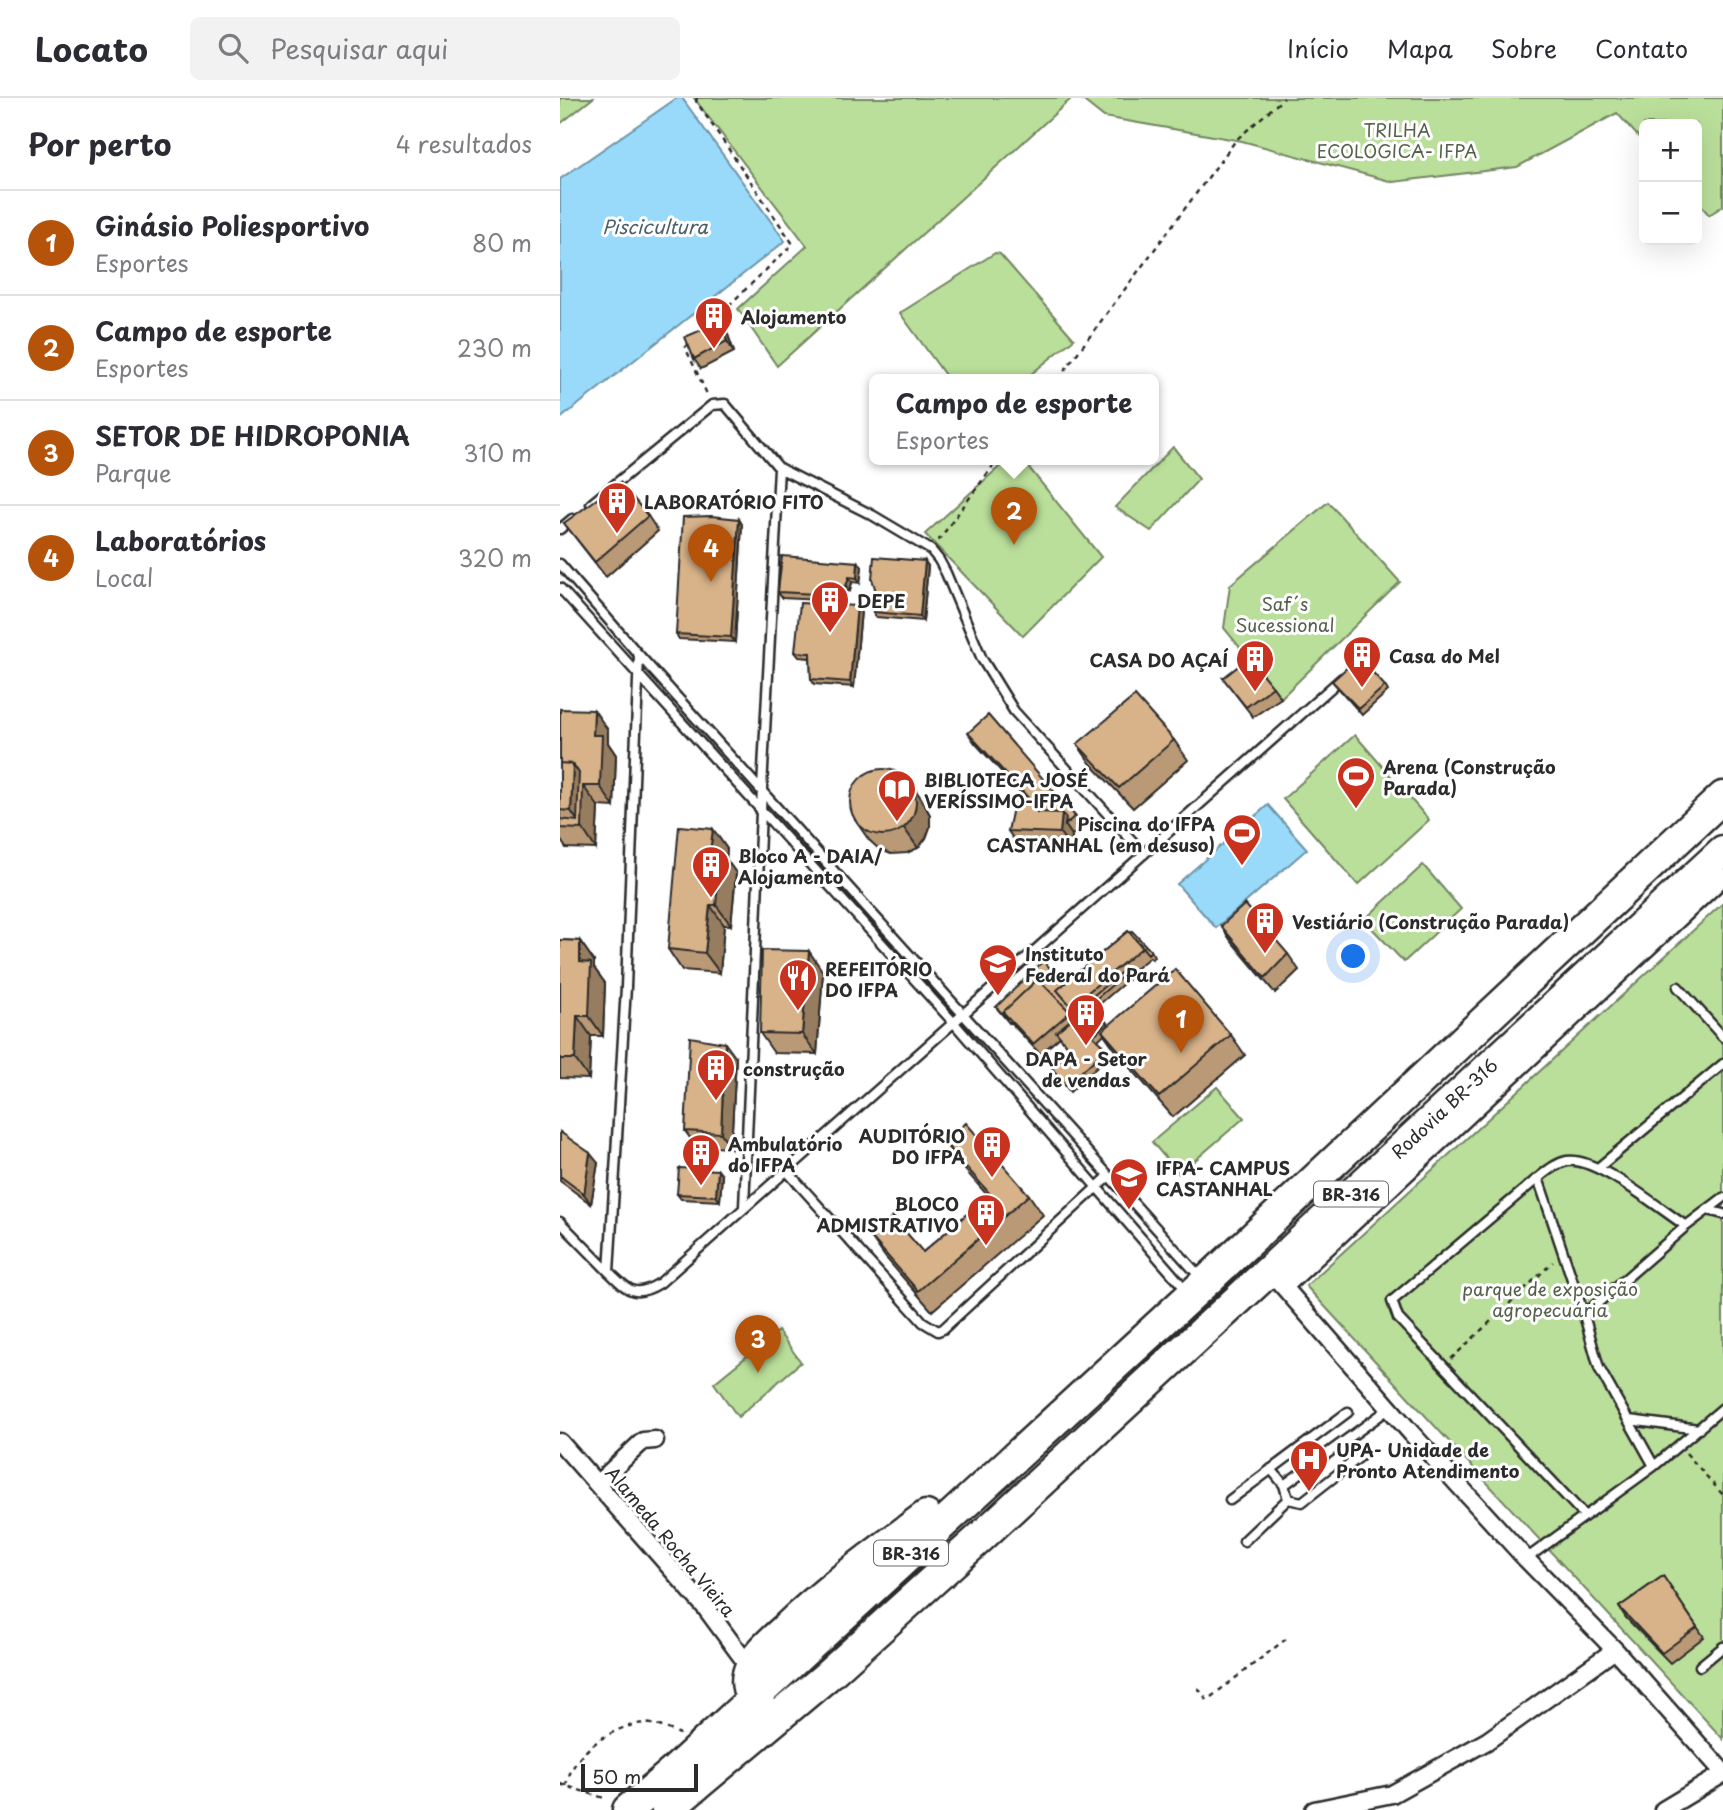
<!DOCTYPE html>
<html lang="pt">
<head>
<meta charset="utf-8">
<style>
  :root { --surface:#fff; --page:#f2f2f3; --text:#2b2b33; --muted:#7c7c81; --line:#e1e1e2; --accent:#b45309 }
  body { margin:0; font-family:"Playpen Sans",sans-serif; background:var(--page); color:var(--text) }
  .controls { position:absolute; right:21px; top:21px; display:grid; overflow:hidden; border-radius:10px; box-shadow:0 7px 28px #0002 }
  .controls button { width:63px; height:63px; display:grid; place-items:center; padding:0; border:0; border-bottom:2px solid var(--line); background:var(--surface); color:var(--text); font:35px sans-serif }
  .scale { position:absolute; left:21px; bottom:18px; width:117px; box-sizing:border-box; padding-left:7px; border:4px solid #2b2b2b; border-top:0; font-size:19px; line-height:24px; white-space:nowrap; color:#2b2b2b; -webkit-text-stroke:5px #fff; paint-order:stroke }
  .you { position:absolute; left:794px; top:859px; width:24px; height:24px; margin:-18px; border:5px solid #fff; border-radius:50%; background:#1a73e8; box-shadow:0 0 0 10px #1a73e833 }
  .badge { display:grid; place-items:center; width:46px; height:46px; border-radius:50%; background:var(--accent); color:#fff; font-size:23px; font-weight:700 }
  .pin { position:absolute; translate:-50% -58px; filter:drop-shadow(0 2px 4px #0008) }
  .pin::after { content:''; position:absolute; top:37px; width:24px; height:21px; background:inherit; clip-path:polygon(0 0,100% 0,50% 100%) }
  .popup { position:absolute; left:309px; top:276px; width:290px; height:91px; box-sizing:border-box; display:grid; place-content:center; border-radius:10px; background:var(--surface); filter:drop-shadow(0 2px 5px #0005); font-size:23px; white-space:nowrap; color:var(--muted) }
  .popup b { font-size:26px; color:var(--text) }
  .popup::after { content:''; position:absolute; left:50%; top:100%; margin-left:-14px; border:14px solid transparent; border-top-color:var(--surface) }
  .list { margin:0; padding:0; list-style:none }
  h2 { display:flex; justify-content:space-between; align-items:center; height:91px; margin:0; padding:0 28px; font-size:30px }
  h2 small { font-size:23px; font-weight:400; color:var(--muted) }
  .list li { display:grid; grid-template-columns:46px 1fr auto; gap:21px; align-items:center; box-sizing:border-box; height:105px; padding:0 28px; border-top:2px solid var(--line) }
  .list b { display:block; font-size:26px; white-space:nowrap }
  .list p { margin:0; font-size:23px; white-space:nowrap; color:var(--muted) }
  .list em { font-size:23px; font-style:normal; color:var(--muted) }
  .icon { flex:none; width:38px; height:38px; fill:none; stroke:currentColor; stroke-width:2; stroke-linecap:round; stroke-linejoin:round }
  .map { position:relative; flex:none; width:1163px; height:1712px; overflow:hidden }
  header { display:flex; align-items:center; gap:42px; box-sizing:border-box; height:98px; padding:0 35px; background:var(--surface); border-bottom:2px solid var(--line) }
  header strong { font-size:33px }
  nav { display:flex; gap:38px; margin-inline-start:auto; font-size:24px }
  .search { width:490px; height:63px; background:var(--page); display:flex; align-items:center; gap:18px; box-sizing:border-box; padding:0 24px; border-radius:10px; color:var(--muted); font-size:26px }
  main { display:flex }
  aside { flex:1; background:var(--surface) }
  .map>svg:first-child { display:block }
  .green { fill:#badf9a; stroke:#728562; stroke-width:2 }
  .water { fill:#99dafa; stroke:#6d94a7; stroke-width:2 }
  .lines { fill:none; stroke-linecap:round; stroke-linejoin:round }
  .lane-casing { stroke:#2b2b2b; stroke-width:13 }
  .street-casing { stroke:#2b2b2b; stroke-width:21 }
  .highway-casing { stroke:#2b2b2b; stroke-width:35 }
  .path { stroke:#2b2b2b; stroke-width:2.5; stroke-dasharray:5 5; stroke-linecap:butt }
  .lane { stroke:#fff; stroke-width:8 }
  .street { stroke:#fff; stroke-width:16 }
  .highway { stroke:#fff; stroke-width:30 }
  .wall { fill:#ba9976; stroke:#2b2b2b; stroke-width:2 }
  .shaded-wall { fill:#977d60; stroke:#2b2b2b; stroke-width:2 }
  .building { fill:#d8b289; stroke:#2b2b2b; stroke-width:2 }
  .labels { text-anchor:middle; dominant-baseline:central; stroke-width:6; stroke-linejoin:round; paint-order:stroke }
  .shield { fill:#fff; stroke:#6b6b6b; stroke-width:2 }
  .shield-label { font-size:16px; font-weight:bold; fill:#2b2b2b }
  .park-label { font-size:18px; fill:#56614c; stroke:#fff }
  .poi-label { font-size:18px; font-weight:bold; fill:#2b2b2b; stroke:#fff; text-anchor:start }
  .street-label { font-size:18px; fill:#2b2b2b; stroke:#fff }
  .water-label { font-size:19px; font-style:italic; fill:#4c6069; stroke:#fff }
</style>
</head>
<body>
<header>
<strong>Locato</strong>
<div class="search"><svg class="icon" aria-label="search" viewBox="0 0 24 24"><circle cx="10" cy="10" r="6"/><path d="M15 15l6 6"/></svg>Pesquisar aqui</div>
<nav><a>Início</a><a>Mapa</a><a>Sobre</a><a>Contato</a></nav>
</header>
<main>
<aside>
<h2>Por perto<small>4 resultados</small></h2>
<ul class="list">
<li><span class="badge">1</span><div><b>Ginásio Poliesportivo</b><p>Esportes</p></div><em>80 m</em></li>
<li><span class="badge">2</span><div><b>Campo de esporte</b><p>Esportes</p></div><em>230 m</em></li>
<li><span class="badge">3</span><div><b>SETOR DE HIDROPONIA</b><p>Parque</p></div><em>310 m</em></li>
<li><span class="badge">4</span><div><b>Laboratórios</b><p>Local</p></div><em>320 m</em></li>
</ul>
</aside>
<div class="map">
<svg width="1163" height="1712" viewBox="0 0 1163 1712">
  <rect width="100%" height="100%" fill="#fff"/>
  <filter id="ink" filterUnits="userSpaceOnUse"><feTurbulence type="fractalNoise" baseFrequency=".0143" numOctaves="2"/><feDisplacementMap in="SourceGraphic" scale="14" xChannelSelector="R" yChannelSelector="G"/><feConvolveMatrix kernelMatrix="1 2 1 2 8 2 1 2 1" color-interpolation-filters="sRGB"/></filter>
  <g filter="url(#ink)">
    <path class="green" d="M0 0H33L0 26Z
      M134 0H512L217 268 178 211 247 148Z
      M520 0H1163V108L1149 117 1137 103V26H1084V45L1057 15 957 69 833 84 682 43 544 19Z
      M435 155 440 156 514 241 465 281H388L340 215Z
      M613 349 639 381 591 433 555 409Z
      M448 361H462L541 459 463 538 365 436Z
      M768 404 840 484 721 600 664 530 670 487Z
      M795 637 869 722 798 787 723 701Z
      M863 767 901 811 844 864 804 822Z
      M1163 805V1641L746 1188Z
      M657 989 684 1020 619 1076 592 1044Z
      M218 1233 241 1264 178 1319 154 1285Z"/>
    <path class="water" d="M117 0H122L225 143 0 321V81Z
      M708 707 747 751 656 830 617 786Z"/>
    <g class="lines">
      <defs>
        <path id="lane" d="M31 406 152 307 165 306 219 370 312 417 371 452 379 462 386 475 422 561 454 613 584 756
          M0 431 12 421
          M0 466 79 557 641 1180
          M0 490 394 925 627 1193
          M79 557 66 889 49 1174C68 1192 74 1201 100 1185L782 580
          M1118 889 1163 939
          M1038 1070 1163 966
          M226 1072 363 1224 378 1233 383 1231 549 1078
          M978 1080 1024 1217
          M184 1109 202 690 219 370
          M1148 1112 1163 1116
          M0 1124 49 1174
          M1069 1322 1139 1331
          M802 1357 742 1404 728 1401 724 1387 830 1310
          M1094 1368 1039 1270 1024 1217 1126 1128
          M711 1371 724 1387
          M670 1402 788 1314
          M1024 1417 838 1220 832 1203 978 1080C987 1073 996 1065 1007 1063 1036 1058 1100 1111 1126 1128L1163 1100
          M684 1443 728 1401
          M966 1461 1094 1368 1163 1310
          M1140 1568 1163 1549"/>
        <path id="street" d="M709 1172 852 1336 966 1461 1055 1552 1163 1674
          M724 1189 1163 779
          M0 1344 145 1509 190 1570
          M37 1386 83 1343 95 1342
          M754 1712 832 1696 927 1643 1055 1552
          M1103 1712 1163 1676"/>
        <path id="highway" d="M202 1610C188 1599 183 1584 191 1568 199 1554 212 1543 224 1532 267 1490 318 1454 366 1418
          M68 1712 112 1675 651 1179 1163 699
          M107 1712 267 1578 421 1439 1163 753"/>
      </defs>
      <use href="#lane" class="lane-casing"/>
      <use href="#street" class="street-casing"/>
      <use href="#highway" class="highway-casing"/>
      <path class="path" d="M137 0 136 3 233 146 143 232
        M128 246 125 249 147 296
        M498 281 676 42 724 0
        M378 443 438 361
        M891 1261 993 1164
        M1126 1355 1163 1397
        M638 1590 647 1602 726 1541
        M0 1686 47 1701
        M6 1688C12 1656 47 1632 77 1626 91 1623 108 1631 120 1636"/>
      <use href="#lane" class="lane"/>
      <use href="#street" class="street"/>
      <use href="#highway" class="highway"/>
    </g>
    <path class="wall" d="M167 234 174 254 141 271 134 261Z
      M88 418 98 433 46 479 4 425Z
      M182 426 175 544 119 541 116 536Z
      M298 464 302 469 300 485 292 484 290 493 281 494 280 503 222 500 218 494Z
      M368 468 363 523 316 519 313 514 315 490Z
      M301 513 294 589 254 586 251 581 250 560 239 559 235 554Z
      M663 580 713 589 721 600 693 619Z
      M772 583 825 588 828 593 802 617Z
      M0 611 48 632V645L56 657 54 709 38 708 36 751 6 750 0 741Z
      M408 635 515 718 523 728 512 737 511 750 459 749 448 733 470 705 415 645Z
      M614 642 628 662 573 710 531 666 517 646Z
      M361 700 370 717V729L366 740 358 750 347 755 331 756 320 752 309 742 295 722Z
      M153 731 167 751 166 761 176 775 171 827H164L160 875 122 872 108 851Z
      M661 828 728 856 739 872 715 895 671 843Z
      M568 833 591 853 594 858 592 861 590 859 569 876 571 879 534 911 549 927 671 937 685 957 613 1019 556 953 544 936 538 942 550 956 510 994 492 970 511 952 500 939 480 956 450 924 449 925 436 909 505 885Z
      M0 842 20 843 34 863V870L45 885 43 938H31L29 981 0 980Z
      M263 874 257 956 214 955 200 935Z
      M176 960 171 1050 136 1048 125 1033Z
      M0 1034 38 1065 31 1106 0 1083Z
      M384 1044 469 1097 483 1117 372 1213 325 1159 311 1139 363 1154 428 1098 398 1064Z
      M162 1077 160 1103 121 1101 117 1096Z
      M1103 1478 1144 1539 1110 1565 1066 1520 1059 1509Z"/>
    <path class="shaded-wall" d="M160 224 167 234 174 254 167 243Z
      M179 421 182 426 175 544 171 539Z
      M365 463 368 468 363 523 360 518Z
      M298 464 302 469 300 485 297 480Z
      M289 479 292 484 290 493 286 488Z
      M277 489 281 494 280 503 276 497Z
      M297 508 301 513 294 589 290 584Z
      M34 612 48 632V645L56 657 54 709 40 688 33 637Z
      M13 666 28 688H23L38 708 36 751 11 713Z
      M347 679 361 700 370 717V729L366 740 358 750 344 730Z
      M502 715 509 724 505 727 512 737 511 750 500 735Z
      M153 731 167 751 166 761 176 775 171 827 156 807 150 754Z
      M150 807 164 827 160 875 145 855Z
      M20 843 34 863V870L45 885 43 938 29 918 20 864Z
      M249 853 263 874 257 956 242 936Z
      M17 918 31 938 29 981 15 961Z
      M165 945 176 960 171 1050 161 1035Z
      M30 1055 38 1065 31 1106 24 1096Z
      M158 1072 162 1077 160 1103 156 1098Z"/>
    <path class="building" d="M160 224 167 243 134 261 125 239Z
      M60 384 88 418 35 464 4 425Z
      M151 418 179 421 171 539 116 536 123 419Z
      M222 458 298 464 297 480 289 479 286 488 277 489 276 497 218 494Z
      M314 459 365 463 360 518 313 514 315 490 312 481Z
      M240 505 297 508 290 584 251 581 250 555 235 554Z
      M799 559 825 588 799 611 772 583Z
      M689 560 713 589 686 609 663 580Z
      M575 598 614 642 559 690 517 646Z
      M0 611 34 612 33 637H42L40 688H23L22 731 0 730V721L17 723 19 675 13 666 0 665Z
      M428 617 515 718 505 727 506 720 502 715 483 714 477 705H473L408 635Z
      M0 665 13 666 11 713 0 712Z
      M290 704a33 33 0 1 1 66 0a33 33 0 1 1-66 0Z
      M454 705H477V714L502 715 500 735 448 733Z
      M119 728 153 731 150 754 161 755 156 807H150L145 855 108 851Z
      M685 806 728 856 705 880 661 828Z
      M568 833 583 849 511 908 497 892Z
      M572 833 591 853 588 856 570 835Z
      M0 842 20 843V864L31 865 29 918H17L15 961H0Z
      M202 852 249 853 242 936 200 935Z
      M483 863 505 885 497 892 515 913 565 871 567 874 530 906 547 925 533 938 546 951 506 988 492 970 511 952 496 934 514 919 510 914 478 881 443 914 447 919 446 920 436 909Z
      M615 871 671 937 599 999 542 933Z
      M478 881 510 914 473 946 443 914Z
      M130 939 165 945 161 1035 125 1033Z
      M406 1025 469 1097 358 1193 311 1139 333 1119 363 1154 430 1096 384 1044Z
      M0 1034 30 1055 24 1096 0 1078Z
      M119 1070 158 1072 156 1098 117 1096Z
      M1103 1478 1137 1529 1102 1555 1059 1509Z"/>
  </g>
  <defs>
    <symbol id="building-pin" viewBox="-11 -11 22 30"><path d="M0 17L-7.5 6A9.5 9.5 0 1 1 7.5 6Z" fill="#c8321e" stroke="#fff"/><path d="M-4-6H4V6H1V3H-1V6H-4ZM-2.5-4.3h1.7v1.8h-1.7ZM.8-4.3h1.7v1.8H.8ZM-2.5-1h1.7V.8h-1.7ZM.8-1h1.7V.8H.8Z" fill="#fff"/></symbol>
    <symbol id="stadium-pin" viewBox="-11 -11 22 30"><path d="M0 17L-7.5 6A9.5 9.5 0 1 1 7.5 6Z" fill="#c8321e" stroke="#fff"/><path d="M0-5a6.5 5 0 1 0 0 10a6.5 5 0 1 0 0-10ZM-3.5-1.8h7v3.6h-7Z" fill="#fff"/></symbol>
    <symbol id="library-pin" viewBox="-11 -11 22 30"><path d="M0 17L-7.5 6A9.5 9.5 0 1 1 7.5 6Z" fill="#c8321e" stroke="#fff"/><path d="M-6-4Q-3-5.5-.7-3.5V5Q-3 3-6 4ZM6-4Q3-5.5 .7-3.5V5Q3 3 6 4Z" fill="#fff"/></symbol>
    <symbol id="university-pin" viewBox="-11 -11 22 30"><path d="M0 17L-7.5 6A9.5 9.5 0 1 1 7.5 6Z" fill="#c8321e" stroke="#fff"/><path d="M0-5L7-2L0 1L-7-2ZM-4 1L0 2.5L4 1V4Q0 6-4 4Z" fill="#fff"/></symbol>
    <symbol id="restaurant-pin" viewBox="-11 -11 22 30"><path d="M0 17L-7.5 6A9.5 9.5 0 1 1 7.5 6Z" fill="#c8321e" stroke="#fff"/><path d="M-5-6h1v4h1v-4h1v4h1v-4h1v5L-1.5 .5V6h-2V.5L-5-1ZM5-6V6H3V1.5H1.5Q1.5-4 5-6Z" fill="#fff"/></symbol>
    <symbol id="hospital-pin" viewBox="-11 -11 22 30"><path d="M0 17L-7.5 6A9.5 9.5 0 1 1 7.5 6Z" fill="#c8321e" stroke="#fff"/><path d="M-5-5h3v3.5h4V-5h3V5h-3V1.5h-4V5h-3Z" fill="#fff"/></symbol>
  </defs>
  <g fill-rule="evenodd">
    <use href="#building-pin" x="132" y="196" width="44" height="60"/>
    <use href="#building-pin" x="35" y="381" width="44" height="60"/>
    <use href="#building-pin" x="248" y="480" width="44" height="60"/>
    <use href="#building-pin" x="780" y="535" width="44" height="60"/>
    <use href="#building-pin" x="673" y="539" width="44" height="60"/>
    <use href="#stadium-pin" x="774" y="656" width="44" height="60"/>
    <use href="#library-pin" x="315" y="669" width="44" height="60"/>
    <use href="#stadium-pin" x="660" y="713" width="44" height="60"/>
    <use href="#building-pin" x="129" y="745" width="44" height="60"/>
    <use href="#building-pin" x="683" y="801" width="44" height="60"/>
    <use href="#university-pin" x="416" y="843" width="44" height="60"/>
    <use href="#restaurant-pin" x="216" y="858" width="44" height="60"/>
    <use href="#building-pin" x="504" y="893" width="44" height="60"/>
    <use href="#building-pin" x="134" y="948" width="44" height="60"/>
    <use href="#building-pin" x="410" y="1025" width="44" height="60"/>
    <use href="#building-pin" x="119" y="1033" width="44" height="60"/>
    <use href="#university-pin" x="547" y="1057" width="44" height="60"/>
    <use href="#building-pin" x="404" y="1093" width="44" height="60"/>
    <use href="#hospital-pin" x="727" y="1339" width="44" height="60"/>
  </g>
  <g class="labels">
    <g class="shield">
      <rect x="754" y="1083.5" width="74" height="25" rx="5"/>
      <rect x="314" y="1442.5" width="74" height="25" rx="5"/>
    </g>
    <g class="shield-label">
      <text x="791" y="1096">BR-316</text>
      <text x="351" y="1455">BR-316</text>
    </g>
    <g class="park-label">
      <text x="837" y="31">TRILHA<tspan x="837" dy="21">ECOLOGICA- IFPA</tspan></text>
      <text x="725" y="505">Saf´s<tspan x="725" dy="21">Sucessional</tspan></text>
      <text x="990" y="1190">parque de exposição<tspan x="990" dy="21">agropecuária</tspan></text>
    </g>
    <g class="poi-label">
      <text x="181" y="218">Alojamento</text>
      <text x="84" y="403">LABORATÓRIO FITO</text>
      <text x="297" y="502">DEPE</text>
      <text x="829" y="557">Casa do Mel</text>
      <text x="668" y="561" text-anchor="end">CASA DO AÇAÍ</text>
      <text x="823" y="668">Arena (Construção<tspan x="823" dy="21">Parada)</tspan></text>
      <text x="364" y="681">BIBLIOTECA JOSÉ<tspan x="364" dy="21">VERÍSSIMO-IFPA</tspan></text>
      <text x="655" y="725" text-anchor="end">Piscina do IFPA<tspan x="655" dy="21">CASTANHAL (em desuso)</tspan></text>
      <text x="178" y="757">Bloco A - DAIA/<tspan x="178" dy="21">Alojamento</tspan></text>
      <text x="732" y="823">Vestiário (Construção Parada)</text>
      <text x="465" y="855">Instituto<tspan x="465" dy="21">Federal do Pará</tspan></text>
      <text x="265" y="870">REFEITÓRIO<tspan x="265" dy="21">DO IFPA</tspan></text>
      <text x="526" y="960" text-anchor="middle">DAPA - Setor<tspan x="526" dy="21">de vendas</tspan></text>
      <text x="183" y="970">construção</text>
      <text x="405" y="1037" text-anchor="end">AUDITÓRIO<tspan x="405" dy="21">DO IFPA</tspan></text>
      <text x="168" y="1045">Ambulatório<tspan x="168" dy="21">do IFPA</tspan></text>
      <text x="596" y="1069">IFPA- CAMPUS<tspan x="596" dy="21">CASTANHAL</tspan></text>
      <text x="399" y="1105" text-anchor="end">BLOCO<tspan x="399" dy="21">ADMISTRATIVO</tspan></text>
      <text x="776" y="1351">UPA- Unidade de<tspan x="776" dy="21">Pronto Atendimento</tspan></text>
    </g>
    <g class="street-label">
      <text transform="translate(884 1010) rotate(-43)">Rodovia BR-316</text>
      <text transform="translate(111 1443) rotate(50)">Alameda Rocha Vieira</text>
    </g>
    <g class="water-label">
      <text x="95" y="128">Piscicultura</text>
    </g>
  </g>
</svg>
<div class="controls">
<button>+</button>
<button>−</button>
</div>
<div class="scale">50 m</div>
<div class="you"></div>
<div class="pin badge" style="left:621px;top:955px">1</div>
<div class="pin badge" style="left:454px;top:447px">2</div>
<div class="popup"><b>Campo de esporte</b>Esportes</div>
<div class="pin badge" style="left:198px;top:1275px">3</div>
<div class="pin badge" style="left:151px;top:484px">4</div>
</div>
</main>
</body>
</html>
